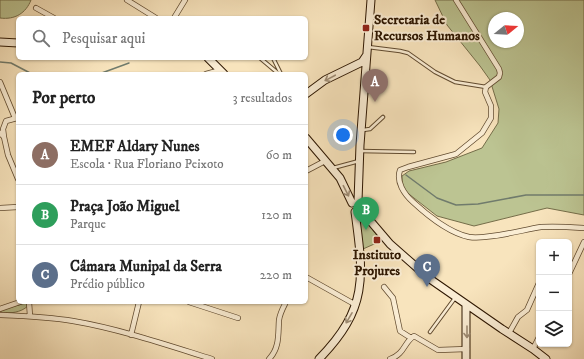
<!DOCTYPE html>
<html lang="pt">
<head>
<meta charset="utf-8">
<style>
  :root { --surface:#fff; --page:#f6f6f6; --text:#222; --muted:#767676; --line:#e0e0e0; --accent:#db2777 }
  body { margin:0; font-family:"IM FELL DW Pica",serif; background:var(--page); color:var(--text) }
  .controls { position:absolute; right:12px; bottom:12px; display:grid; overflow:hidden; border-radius:6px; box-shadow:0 1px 3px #0004 }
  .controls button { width:36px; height:36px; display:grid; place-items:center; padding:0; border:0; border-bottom:1px solid var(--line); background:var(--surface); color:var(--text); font:20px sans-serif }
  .compass { position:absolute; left:488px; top:12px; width:36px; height:36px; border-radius:50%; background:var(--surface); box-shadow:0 1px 3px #0004; rotate:72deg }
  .you { position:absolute; left:343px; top:135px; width:14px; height:14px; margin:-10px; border:3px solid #fff; border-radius:50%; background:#1a73e8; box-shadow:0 0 0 6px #1a73e833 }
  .badge { display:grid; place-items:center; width:26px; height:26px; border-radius:50%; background:var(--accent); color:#fff; font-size:13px; font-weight:700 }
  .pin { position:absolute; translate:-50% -33px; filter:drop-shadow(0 1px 2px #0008) }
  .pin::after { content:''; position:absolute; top:21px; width:14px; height:12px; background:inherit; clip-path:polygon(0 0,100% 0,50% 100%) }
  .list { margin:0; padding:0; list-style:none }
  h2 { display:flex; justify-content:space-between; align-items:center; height:52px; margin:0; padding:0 16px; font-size:17px }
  h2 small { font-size:13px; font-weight:400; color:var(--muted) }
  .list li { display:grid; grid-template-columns:26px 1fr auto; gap:12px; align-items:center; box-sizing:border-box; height:60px; padding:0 16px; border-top:1px solid var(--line) }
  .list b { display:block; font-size:15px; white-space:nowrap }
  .list p { margin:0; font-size:13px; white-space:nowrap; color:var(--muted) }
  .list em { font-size:13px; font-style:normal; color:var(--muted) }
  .icon { flex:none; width:22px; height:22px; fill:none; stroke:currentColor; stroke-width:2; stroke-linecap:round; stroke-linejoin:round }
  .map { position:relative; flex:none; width:584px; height:359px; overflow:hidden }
  .search { position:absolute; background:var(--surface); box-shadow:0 1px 3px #0004; left:16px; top:16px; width:292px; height:44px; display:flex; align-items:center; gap:10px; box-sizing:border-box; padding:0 14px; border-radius:6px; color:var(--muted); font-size:15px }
  .panel { position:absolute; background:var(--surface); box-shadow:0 1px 3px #0004; left:16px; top:72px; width:292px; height:232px; border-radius:6px }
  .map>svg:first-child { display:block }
  .green { fill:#bcc492; stroke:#746d49; fill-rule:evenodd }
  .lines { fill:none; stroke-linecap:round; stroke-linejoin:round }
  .stream { stroke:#707b6c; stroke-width:1.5 }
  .lane-casing { stroke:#604a2f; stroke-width:4.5 }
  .street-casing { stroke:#604a2f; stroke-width:6 }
  .secondary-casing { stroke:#2d1600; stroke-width:9 }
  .lane { stroke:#faedd4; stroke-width:2.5 }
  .street { stroke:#faedd4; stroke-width:4.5 }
  .secondary { stroke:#faedd4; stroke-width:7 }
  .oneway { stroke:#9e8c75 }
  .poi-dot { fill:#8f2418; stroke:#faedd4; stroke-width:1.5 }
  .labels { text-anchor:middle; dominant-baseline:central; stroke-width:4; stroke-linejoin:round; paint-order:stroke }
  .poi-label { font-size:14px; font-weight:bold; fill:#2d1600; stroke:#faedd4; text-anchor:start }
</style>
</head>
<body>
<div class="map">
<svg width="584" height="359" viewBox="0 0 584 359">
  <rect width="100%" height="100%" fill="#f8e4bd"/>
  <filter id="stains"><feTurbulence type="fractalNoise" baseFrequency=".005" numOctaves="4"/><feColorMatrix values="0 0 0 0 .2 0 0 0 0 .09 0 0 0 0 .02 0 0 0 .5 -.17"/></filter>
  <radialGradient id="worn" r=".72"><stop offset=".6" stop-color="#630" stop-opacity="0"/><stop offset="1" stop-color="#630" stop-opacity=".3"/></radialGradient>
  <path class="green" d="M0 0H31C26 13 15 20 0 18Z
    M435 0H584V215L547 208 474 226 437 216 405 191 402 184V176L409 171 446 162 482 148 498 123 499 109 490 80 480 66 447 25ZM494 18H518V42H494Z
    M362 215 381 241 363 249 356 217Z
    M26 303 28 306C20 313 11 313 2 313L0 310Z"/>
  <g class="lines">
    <path class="stream" d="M0 62 11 63 32 74
      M99 74 129 63
      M406 175 437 198 456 205 478 204 526 195H584"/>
    <defs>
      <path id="lane" d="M368 47 400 51 408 53 435 72 455 82 486 87
        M260 58 279 74
        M273 58 281 74
        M363 130 370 129 383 117
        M360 151 414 152
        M333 168 359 161
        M430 332 455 298"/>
      <path id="street" d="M127 0 156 18
        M456 0 499 69 500 73 499 77 486 87 485 92 491 106V118L482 133 456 154 408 167 400 170C396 182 404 194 413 202 427 215 450 233 469 237 486 240 522 230 541 227 555 226 570 227 584 228
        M36 8 54 18
        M174 18 185 0
        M206 74 221 70
        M0 82 15 118
        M0 133 4 137 8 155 18 179
        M4 137 3 129 6 121 17 118
        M306 171 325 161
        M0 208 18 207
        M569 274 584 242
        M306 277 356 305
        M384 287 393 298 400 331 411 338
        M29 302 30 316
        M189 302 238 318
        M0 309 20 302
        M0 315C24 316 49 317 73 321 120 329 167 345 212 359
        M509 333 518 317 527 310 539 283
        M131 335 139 302
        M533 349 539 337
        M269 359C280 348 278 333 279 320 280 313 283 308 286 302
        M390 359C405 354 404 342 414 336L438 350 467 349"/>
      <path id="secondary" d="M0 42 18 43
        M208 58 224 74
        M306 94 325 80 362 62 366 56
        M306 138 340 178 352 203
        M358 201 360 145 371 0
        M361 210 390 244 430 279 502 329 533 349 546 359
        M466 305V359
        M319 359C368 309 364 277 355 212"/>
    </defs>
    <use href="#lane" class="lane-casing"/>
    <use href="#street" class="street-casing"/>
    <use href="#secondary" class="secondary-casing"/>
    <use href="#lane" class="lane"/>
    <use href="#street" class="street"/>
    <use href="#secondary" class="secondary"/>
  </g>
  <defs><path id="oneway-shaft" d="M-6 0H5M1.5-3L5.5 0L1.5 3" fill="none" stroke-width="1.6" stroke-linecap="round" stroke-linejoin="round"/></defs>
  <g class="oneway">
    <use href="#oneway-shaft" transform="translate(330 78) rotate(152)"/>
    <use href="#oneway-shaft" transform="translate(346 191) rotate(63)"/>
    <use href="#oneway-shaft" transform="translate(349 318) rotate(120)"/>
    <use href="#oneway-shaft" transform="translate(467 332) rotate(90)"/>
  </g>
  <g class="poi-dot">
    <rect x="362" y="24" width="8" height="8" rx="2"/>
    <rect x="373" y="236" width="8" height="8" rx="2"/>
  </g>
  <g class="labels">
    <g class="poi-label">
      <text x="374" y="20">Secretaria de<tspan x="374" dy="16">Recursos Humanos</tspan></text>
      <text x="377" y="255" text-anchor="middle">Instituto<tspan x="377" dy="16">Projures</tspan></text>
    </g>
  </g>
  <rect width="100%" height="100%" filter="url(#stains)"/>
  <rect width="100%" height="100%" fill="url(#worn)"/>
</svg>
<div class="controls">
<button>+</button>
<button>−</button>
<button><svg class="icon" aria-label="layers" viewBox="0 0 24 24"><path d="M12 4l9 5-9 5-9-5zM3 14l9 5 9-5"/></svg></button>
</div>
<svg class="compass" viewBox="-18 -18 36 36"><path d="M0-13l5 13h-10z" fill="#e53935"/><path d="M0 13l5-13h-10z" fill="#767676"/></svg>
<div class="you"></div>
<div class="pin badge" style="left:375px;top:102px;background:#8d6e63">A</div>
<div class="pin badge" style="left:366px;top:230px;background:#2e9e5b">B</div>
<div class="pin badge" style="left:427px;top:287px;background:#5c6f8a">C</div>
<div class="search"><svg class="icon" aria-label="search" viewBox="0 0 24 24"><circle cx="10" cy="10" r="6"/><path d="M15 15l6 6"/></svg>Pesquisar aqui</div>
<section class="panel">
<h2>Por perto<small>3 resultados</small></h2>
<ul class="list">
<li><span class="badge" style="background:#8d6e63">A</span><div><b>EMEF Aldary Nunes</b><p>Escola · Rua Floriano Peixoto</p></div><em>60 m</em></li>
<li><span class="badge" style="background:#2e9e5b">B</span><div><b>Praça João Miguel</b><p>Parque</p></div><em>120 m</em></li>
<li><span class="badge" style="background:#5c6f8a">C</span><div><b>Câmara Munipal da Serra</b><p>Prédio público</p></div><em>220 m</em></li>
</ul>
</section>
</div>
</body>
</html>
